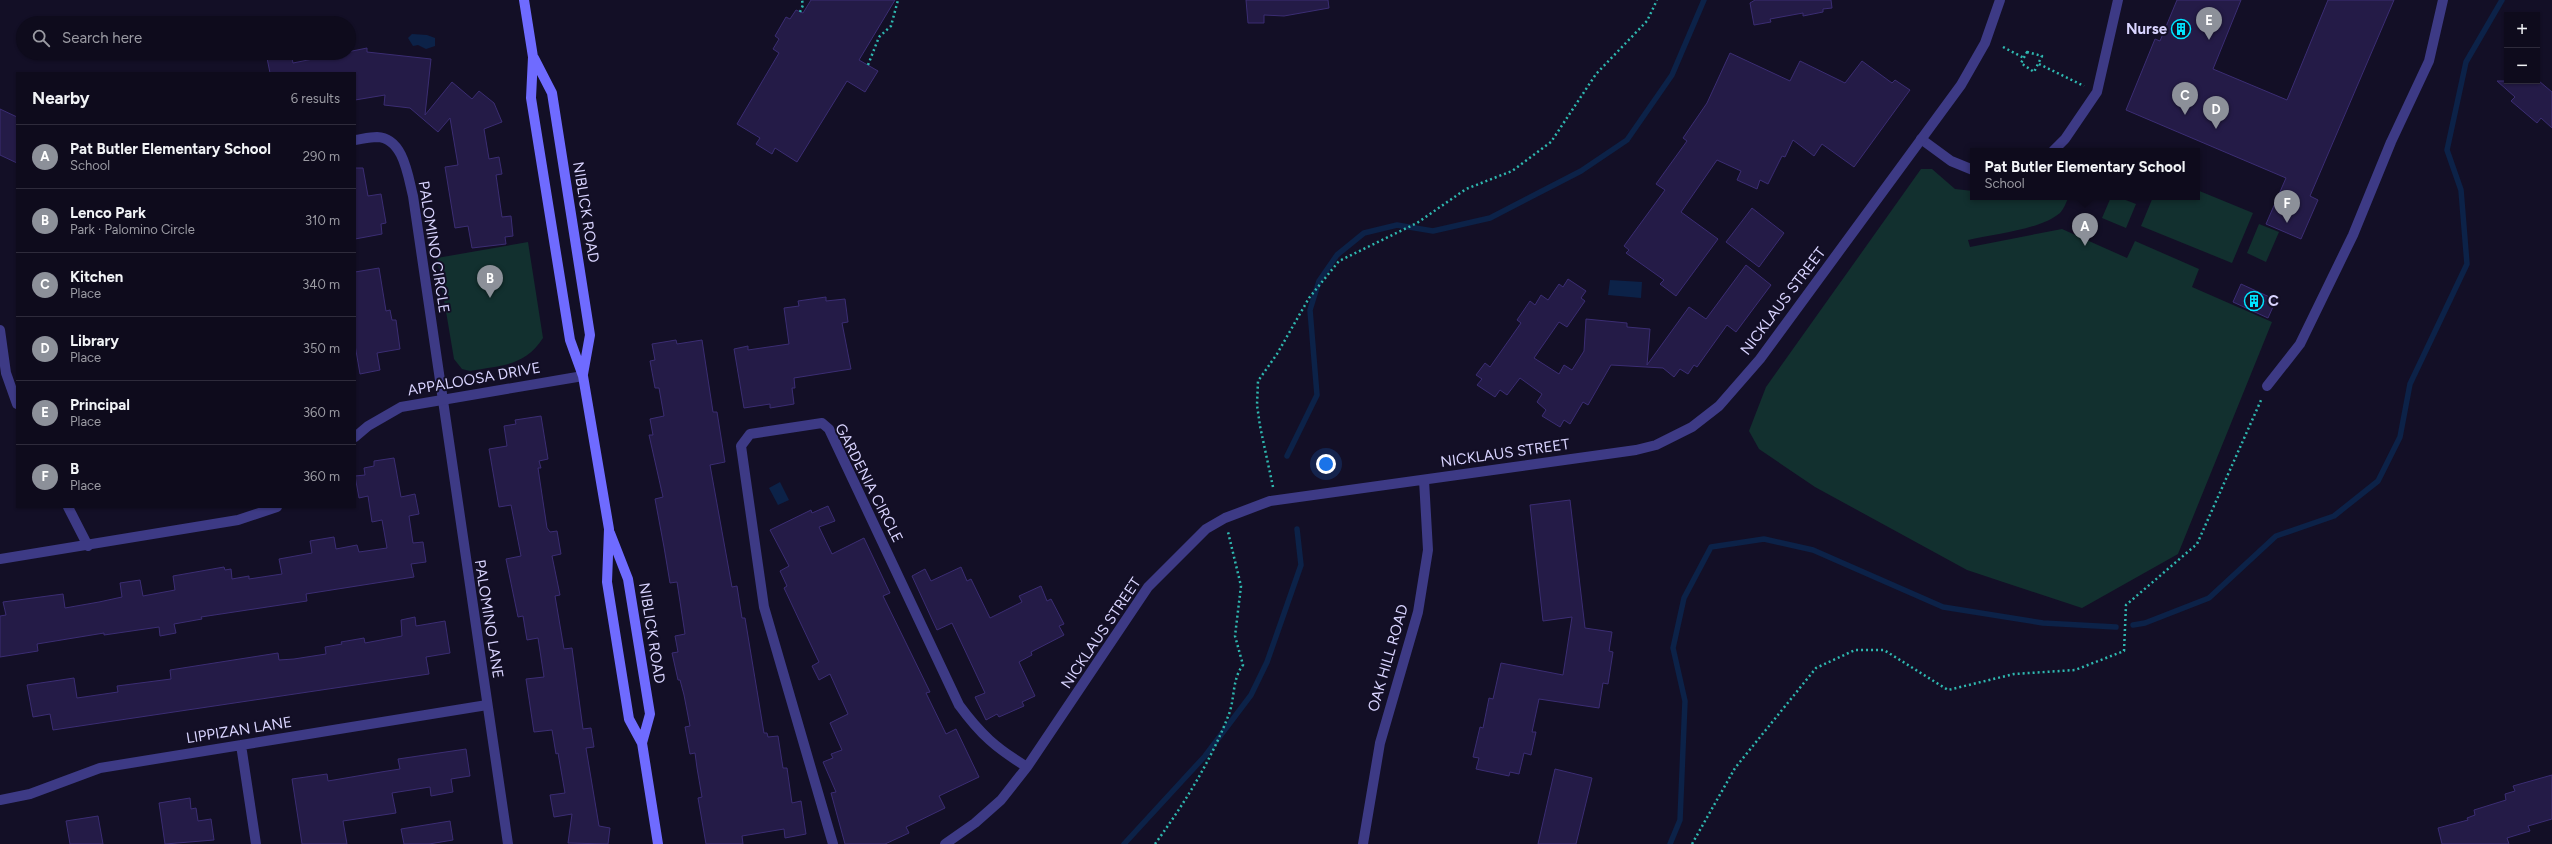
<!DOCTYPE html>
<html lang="en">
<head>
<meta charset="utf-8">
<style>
  :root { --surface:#0e0b1c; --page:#1c1929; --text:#f1f3f6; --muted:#9b9ba3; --line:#2e2b3b; --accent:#8c9099 }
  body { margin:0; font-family:Figtree,sans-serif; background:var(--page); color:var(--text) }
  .controls { position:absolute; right:12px; top:12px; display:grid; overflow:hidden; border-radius:0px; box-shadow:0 1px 3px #0004 }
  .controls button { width:36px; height:36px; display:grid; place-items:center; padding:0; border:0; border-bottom:1px solid var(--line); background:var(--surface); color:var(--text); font:20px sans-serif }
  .you { position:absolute; left:1326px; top:464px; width:14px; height:14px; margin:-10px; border:3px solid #fff; border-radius:50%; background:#1a73e8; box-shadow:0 0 0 6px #1a73e833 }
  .badge { display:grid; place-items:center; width:26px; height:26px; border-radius:50%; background:var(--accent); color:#fff; font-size:13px; font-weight:700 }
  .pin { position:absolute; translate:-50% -33px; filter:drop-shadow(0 1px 2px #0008) }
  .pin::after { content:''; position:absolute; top:21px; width:14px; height:12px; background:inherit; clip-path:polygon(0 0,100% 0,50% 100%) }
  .popup { position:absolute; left:1970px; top:148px; width:230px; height:52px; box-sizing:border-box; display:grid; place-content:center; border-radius:0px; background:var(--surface); filter:drop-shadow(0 1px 3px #0005); font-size:13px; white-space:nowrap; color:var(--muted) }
  .popup b { font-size:15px; color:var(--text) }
  .popup::after { content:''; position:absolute; left:50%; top:100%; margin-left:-8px; border:8px solid transparent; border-top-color:var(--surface) }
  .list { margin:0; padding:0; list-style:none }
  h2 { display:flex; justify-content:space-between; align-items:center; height:52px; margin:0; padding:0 16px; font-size:17px }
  h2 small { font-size:13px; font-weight:400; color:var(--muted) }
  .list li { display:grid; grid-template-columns:26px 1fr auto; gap:12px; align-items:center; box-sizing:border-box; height:64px; padding:0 16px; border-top:1px solid var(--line) }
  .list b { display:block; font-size:15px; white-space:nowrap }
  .list p { margin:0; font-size:13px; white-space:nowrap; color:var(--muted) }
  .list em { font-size:13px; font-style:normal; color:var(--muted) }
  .icon { flex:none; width:22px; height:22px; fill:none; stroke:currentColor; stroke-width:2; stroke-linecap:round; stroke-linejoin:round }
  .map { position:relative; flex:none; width:2552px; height:844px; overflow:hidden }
  .search { position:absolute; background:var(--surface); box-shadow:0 1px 3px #0004; left:16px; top:16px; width:340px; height:44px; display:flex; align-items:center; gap:10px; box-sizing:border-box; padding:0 14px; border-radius:22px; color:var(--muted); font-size:15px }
  .panel { position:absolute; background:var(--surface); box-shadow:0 1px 3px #0004; left:16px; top:72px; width:340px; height:436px; border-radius:0px }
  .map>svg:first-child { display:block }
  .green { fill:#12302f }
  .water { fill:#0c2248 }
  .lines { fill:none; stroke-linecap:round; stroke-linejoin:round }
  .stream { stroke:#0c2248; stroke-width:5.5 }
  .building { fill:#241b47; stroke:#3b2d73 }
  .path { stroke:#2fb8b0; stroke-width:2.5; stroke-dasharray:2 3; stroke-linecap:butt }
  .service { stroke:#3d3a85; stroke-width:10 }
  .minor { stroke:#3d3a85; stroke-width:10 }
  .tertiary { stroke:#3d3a85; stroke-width:10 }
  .secondary { stroke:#6f6bff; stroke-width:10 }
  .labels { text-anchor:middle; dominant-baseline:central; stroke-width:4; stroke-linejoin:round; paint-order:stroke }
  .poi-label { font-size:15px; font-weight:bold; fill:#d9d4ff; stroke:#130f26; text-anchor:end }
  .street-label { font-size:15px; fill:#d9d4ff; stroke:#130f26 }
</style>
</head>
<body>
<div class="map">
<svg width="2552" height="844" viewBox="0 0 2552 844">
  <rect width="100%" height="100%" fill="#130f26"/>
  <path class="green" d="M1921 169H1932L1955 189 1973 191V197H2069C2066 202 2064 209 2060 213 2040 230 1993 234 1968 240L1970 247 2062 229 2127 258 2135 241 2199 269 2192 287 2272 322 2178 554 2082 608 1967 570 1815 487 1759 449 1749 431 1766 387Z
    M2197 190 2253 213 2232 263 2141 226 2153 197H2197Z
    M2111 197H2118L2136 204 2126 228 2102 218Z
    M2259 224 2279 232 2266 262 2247 253Z
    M528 242 543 338C524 367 501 365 470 371L462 369 454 359 437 258Z"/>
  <path class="water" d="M412 34 427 35 435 38V46L426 49 418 45 413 46 408 38Z
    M1610 280 1642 282 1641 298 1608 295Z
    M780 482 789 500 778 505 769 488Z"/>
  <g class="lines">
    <path class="stream" d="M1287 456 1317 395 1310 310 1319 281 1337 255 1364 233 1397 225 1433 231 1490 218 1581 171 1627 140 1672 75 1704 0
      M2133 625 2145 623 2209 598 2276 536 2334 516 2378 481 2400 437 2410 384 2467 264 2461 190 2447 150 2466 62 2502 0
      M1124 844 1205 756 1251 695 1267 662 1301 565 1297 529
      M1670 844 1680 820 1685 701 1673 648 1684 598 1711 547 1764 539 1813 550 1943 607 2043 623 2116 627"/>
  </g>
  <path class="building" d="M811 0H895L859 60 878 71 865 92 847 81 797 162 775 148 772 154 756 144 760 138 737 124 779 53 773 49 779 39 775 36 786 17 790 19 796 10 803 13Z
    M1246 0H1328L1329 8 1284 16 1264 15V23H1248Z
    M1755 0H1831L1832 8 1823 9V12L1803 16V13L1770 19 1771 22 1754 25 1750 3Z
    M2177 0H2241L2213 69 2287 100 2328 0H2394L2310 196 2318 200 2301 239 2266 224 2286 178 2126 110 2155 39 2160 41Z
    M367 48V52L431 59 425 115 452 82 472 99 479 91 494 103 502 122 484 129 489 159 499 157 502 174 496 175 502 217 511 216 513 236 505 237 506 244 472 248 468 226 455 228 445 167 458 165 450 118 438 132 410 108 384 105 385 95 355 100V73H270L267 58 291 54 293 63Z
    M1730 53 1790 81 1800 61 1845 83 1862 61 1892 83 1895 80 1910 90 1854 167 1822 144 1814 156 1793 140 1785 157 1782 156 1768 184 1760 180 1757 189 1737 180 1741 171 1717 160 1681 212 1718 239 1676 296 1660 284 1664 280 1626 253 1629 250 1624 246 1665 190 1656 184 1687 141 1683 138 1707 103Z
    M2497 81H2539L2552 92V128L2541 118 2537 123 2511 101 2515 97Z
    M0 109 17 117V163L0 155Z
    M355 168H363L368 196 381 194 386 223 381 224 382 234 355 239Z
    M1752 208 1784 233 1759 267 1726 242Z
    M1746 265 1771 285 1736 332 1727 325 1697 367 1694 365 1688 374 1680 369 1674 377 1663 368 1611 365 1588 405 1583 402 1570 424 1564 420 1560 427 1542 416 1546 410 1537 402 1542 394 1520 378 1507 395 1500 390 1495 397 1477 385 1482 379 1476 375 1485 363 1490 367 1521 323 1517 320 1530 301 1535 305 1541 295 1548 300 1559 284 1563 287 1568 279 1586 291 1581 298 1585 301 1567 327 1559 322 1534 358 1559 374 1564 365 1572 370 1584 351 1586 319 1627 323V327L1650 329 1647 365 1689 307 1706 319Z
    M379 268 386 311 390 310 392 320H396L400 349 377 353 380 370 360 374 355 345V272Z
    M2241 284 2276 300 2268 318 2233 302Z
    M826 297V301L845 299 848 322 842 323 851 369 794 378 795 388H792L794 404 770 408V404L744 408 734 349 748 346V350L789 344 784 308 799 306 798 301Z
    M676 340 677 344 702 340 713 412H717L725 462 710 465 732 587 737 586 742 618H745L764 733H767L768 737 778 736 783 768H787L792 803 801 801 806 834 785 838 784 829 742 836 743 844H706L698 798 702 797 697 768 695 753 690 754 685 727 690 726 684 695 680 680H678L672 653 678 652 675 636 685 634 677 582 670 583 664 547 655 499 663 497 649 435H653L650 419 664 416 659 388H655L650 361 655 360 652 344Z
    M541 416 548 459 539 461 541 468H538L547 528 550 532 557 531 561 554 552 556 560 595 555 596 564 649 572 648 583 729 591 728 594 747 586 748 599 826 610 828 608 844 568 843 572 814 554 817 550 795 565 793 558 753 556 754 552 730 534 732 526 679 544 677 538 638 527 640 523 616 518 617 506 559 521 556 511 505 499 507 489 449 507 446 504 426 516 424 515 420Z
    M394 458 401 497 415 494 419 514 409 516 413 543 423 542 426 562 411 564 414 577 306 594 307 601 201 617 202 619 174 624 176 633 160 636 159 627 104 635V633L37 644 38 651 0 657V616L6 615 3 602 63 594 65 608 99 602 122 597 120 583 140 580 143 596 175 590 173 576 224 567 225 570 231 569 232 579 249 576V579L282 574 279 559 312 553 310 541 334 537 336 549 357 545 359 552 387 548 382 520 372 522 368 496 359 498 355 476 365 475 364 468 374 466V461Z
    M1570 500 1585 628 1612 632 1609 651 1613 652 1608 684 1603 683 1599 708 1539 699 1532 732H1536L1531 755 1524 753 1519 774 1510 772 1509 776 1476 769 1479 758 1473 757 1480 727 1483 728 1489 698 1493 699 1501 663 1563 675 1572 617 1543 621 1530 505Z
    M828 506 835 521 819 527 832 554 864 538 890 593 883 596 930 692 926 693 946 734 956 729 979 777 939 796 945 808 906 827 909 833 885 844H845L831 793 836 792 823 762 833 758 831 754 842 750 830 723 848 714 830 674 819 680 812 666 819 662 784 588 787 586 780 571 789 566 770 530 811 510 812 513Z
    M961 567 967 581 971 579 990 618 1022 602 1019 596 1041 586 1047 601 1051 599 1064 624 1059 626 1064 635 1031 652 1032 655 1019 662 1035 696 1022 702 1024 706 999 717 997 714 986 720 975 697 985 693 952 623 937 630 912 576 925 569 931 581Z
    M415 617 416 626 445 621 450 653 426 657 429 674 53 730 50 714 33 717 27 685 74 678 77 698 118 692 117 686 171 679 170 670 278 653 279 660 294 659 326 654 325 647 342 644 341 642 364 638 365 643 402 636 401 620Z
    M466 749 470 776 451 779 453 792 431 796 430 787 392 793 396 813 343 821 347 844H302L292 779 327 774 328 781 381 772 400 769 398 759Z
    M1555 769 1592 778 1576 844H1538Z
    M2552 775V819L2528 826 2530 831 2507 838 2509 844H2442L2438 828 2468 820 2467 818 2475 815 2474 810 2506 800 2505 794 2515 791 2513 786Z
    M190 798 191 809 196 808 198 821 211 819 214 840 165 844 159 803Z
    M98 816 103 844H70L66 821Z
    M450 821 453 840 429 844H404L401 829Z"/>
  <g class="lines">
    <path class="path" d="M800 12 803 5 802 0
      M2003 47 2024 58
      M2027 52 2042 56 2034 72 2021 63Z
      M2039 64 2084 86
      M868 65 879 37 891 26 898 0
      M1273 487 1260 426 1257 405 1258 381 1277 354 1309 298 1339 261 1417 223 1466 189 1512 171 1551 142 1596 74 1647 21 1657 0
      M1155 844C1184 804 1211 761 1229 714 1235 698 1232 679 1243 665L1235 636 1241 586 1228 532
      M1692 844 1735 768 1816 668 1855 650H1884L1948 690 2014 674 2075 670 2124 651 2126 605 2197 544 2262 398"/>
    <path class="service" d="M1921 139 1951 161 1973 170
      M2053 151 2065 139 2097 92 2118 0
      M2267 386 2300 344 2353 235 2391 142 2429 61 2443 0"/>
    <path class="minor" d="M355 140C362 139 370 137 377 137 404 138 408 177 413 196L508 844
      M0 330 6 373 17 404
      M68 507 88 546
      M241 745 256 844
      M0 800 30 794 100 768 487 705
      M833 844 764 607 741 446 750 434 822 423 829 429 959 705C981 735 996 748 1027 767
      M945 844 975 823 1001 800 1027 767 1148 587 1206 529 1225 518 1270 501 1636 450 1656 445 1692 427 1719 406 1760 359 1961 85 1985 43 2000 0
      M1363 844 1380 743 1418 612 1428 550 1424 480"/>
    <path class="tertiary" d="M355 437 368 426 401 407 583 376
      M0 559 238 520 277 507"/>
    <path class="secondary" d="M524 0 533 57 531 98 570 340 583 376 609 529 607 582 629 719 642 743 658 844
      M534 58 552 93 590 335 583 374
      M610 533 628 579 650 714 642 743"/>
  </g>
  <defs>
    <symbol id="building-ring" viewBox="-11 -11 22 22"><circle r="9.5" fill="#130f26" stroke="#00e5ff" stroke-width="1.5"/><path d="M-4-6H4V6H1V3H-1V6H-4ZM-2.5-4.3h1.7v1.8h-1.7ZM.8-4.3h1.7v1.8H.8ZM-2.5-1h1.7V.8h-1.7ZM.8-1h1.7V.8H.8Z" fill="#00e5ff"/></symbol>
  </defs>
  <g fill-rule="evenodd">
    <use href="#building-ring" x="2170" y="18" width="22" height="22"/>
    <use href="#building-ring" x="2243" y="290" width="22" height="22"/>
  </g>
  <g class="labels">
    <g class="poi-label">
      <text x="2167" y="29">Nurse</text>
      <text x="2268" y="301" text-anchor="start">C</text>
    </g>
    <g class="street-label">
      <text transform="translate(586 212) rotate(81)">NIBLICK ROAD</text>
      <text transform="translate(434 247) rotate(81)">PALOMINO CIRCLE</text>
      <text transform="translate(1783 301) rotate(-53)">NICKLAUS STREET</text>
      <text transform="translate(474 379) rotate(-10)">APPALOOSA DRIVE</text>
      <text transform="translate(1505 453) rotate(-8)">NICKLAUS STREET</text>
      <text transform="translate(869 483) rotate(63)">GARDENIA CIRCLE</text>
      <text transform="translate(489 619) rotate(81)">PALOMINO LANE</text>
      <text transform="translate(652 633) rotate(81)">NIBLICK ROAD</text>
      <text transform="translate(1101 633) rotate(-56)">NICKLAUS STREET</text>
      <text transform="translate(1388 658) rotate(-74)">OAK HILL ROAD</text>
      <text transform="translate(239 730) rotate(-9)">LIPPIZAN LANE</text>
    </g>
  </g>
</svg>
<div class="controls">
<button>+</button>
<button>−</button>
</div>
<div class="you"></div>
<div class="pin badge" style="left:2085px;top:246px">A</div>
<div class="popup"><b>Pat Butler Elementary School</b>School</div>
<div class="pin badge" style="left:490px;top:298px">B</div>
<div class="pin badge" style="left:2185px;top:115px">C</div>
<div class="pin badge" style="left:2216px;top:129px">D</div>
<div class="pin badge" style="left:2209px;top:40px">E</div>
<div class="pin badge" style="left:2287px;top:223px">F</div>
<div class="search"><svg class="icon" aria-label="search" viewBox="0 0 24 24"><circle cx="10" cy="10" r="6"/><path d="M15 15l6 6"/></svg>Search here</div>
<section class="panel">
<h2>Nearby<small>6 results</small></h2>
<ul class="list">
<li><span class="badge">A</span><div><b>Pat Butler Elementary School</b><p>School</p></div><em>290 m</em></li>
<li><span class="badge">B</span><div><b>Lenco Park</b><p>Park · Palomino Circle</p></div><em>310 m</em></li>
<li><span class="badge">C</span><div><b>Kitchen</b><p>Place</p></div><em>340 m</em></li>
<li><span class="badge">D</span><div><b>Library</b><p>Place</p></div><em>350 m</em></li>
<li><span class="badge">E</span><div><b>Principal</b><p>Place</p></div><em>360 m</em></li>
<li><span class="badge">F</span><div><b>B</b><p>Place</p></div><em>360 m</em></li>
</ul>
</section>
</div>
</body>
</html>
